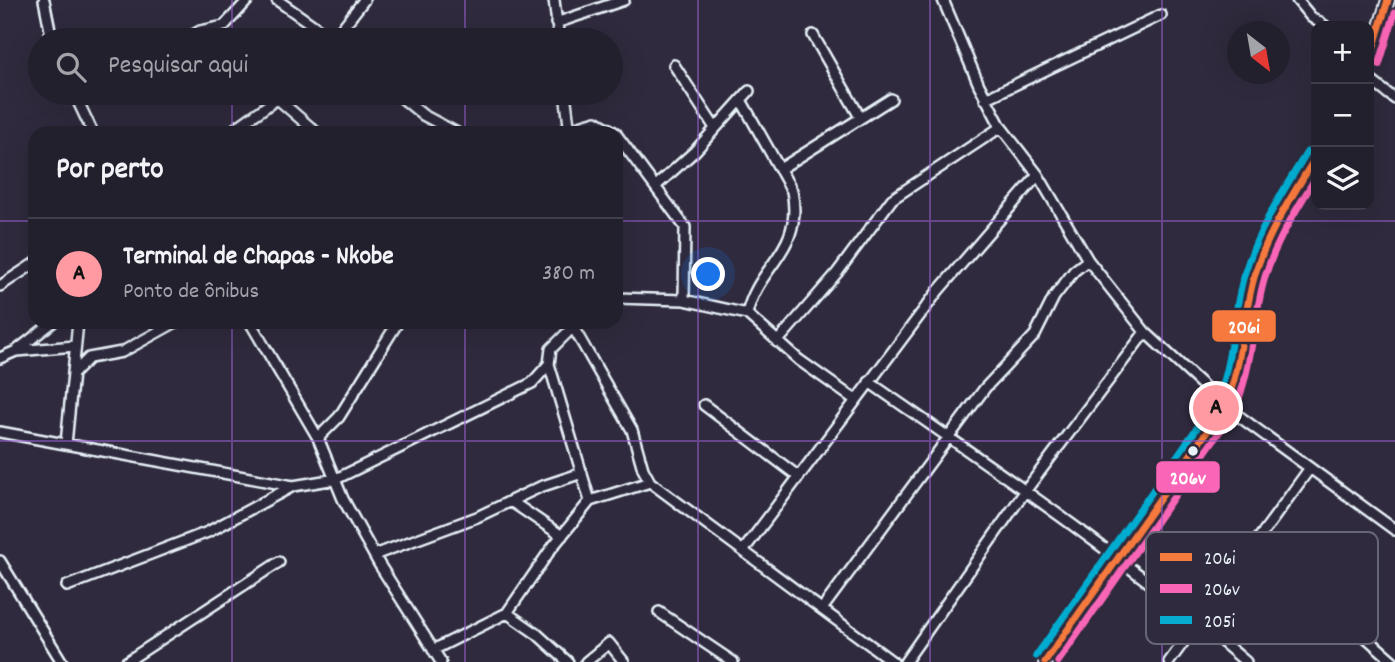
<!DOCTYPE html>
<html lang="pt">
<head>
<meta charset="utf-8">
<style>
  :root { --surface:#23202e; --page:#2b2836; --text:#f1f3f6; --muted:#a3a3aa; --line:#403e4a; --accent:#ff9aa2 }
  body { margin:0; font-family:Dekko,sans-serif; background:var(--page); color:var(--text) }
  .controls { position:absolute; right:21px; top:21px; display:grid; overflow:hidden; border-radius:14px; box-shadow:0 7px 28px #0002 }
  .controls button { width:63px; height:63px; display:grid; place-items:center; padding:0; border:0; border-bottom:2px solid var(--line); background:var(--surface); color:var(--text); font:35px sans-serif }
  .compass { position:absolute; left:1227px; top:21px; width:63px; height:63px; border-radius:50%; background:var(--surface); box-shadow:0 7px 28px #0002; rotate:149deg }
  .you { position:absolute; left:709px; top:275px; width:24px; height:24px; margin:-18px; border:5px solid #fff; border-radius:50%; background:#1a73e8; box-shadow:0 0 0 10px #1a73e833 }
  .badge { display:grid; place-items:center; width:46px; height:46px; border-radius:50%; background:var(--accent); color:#111; font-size:23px; font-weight:700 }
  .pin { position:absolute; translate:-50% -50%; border:4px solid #fff; box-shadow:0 2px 7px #0006 }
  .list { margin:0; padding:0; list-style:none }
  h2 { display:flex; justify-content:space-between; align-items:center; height:91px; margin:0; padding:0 28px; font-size:30px }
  h2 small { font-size:23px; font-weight:400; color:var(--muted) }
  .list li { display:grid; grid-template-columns:46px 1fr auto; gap:21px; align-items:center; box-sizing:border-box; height:112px; padding:0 28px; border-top:2px solid var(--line) }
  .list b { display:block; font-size:26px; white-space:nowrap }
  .list p { margin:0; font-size:23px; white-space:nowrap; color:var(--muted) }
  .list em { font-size:23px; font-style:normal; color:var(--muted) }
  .icon { flex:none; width:38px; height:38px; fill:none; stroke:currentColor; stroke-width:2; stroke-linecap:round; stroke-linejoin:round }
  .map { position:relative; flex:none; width:1395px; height:662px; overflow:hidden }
  .search { position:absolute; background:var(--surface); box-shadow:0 7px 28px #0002; left:28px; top:28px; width:595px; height:77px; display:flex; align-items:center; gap:18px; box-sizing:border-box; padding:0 24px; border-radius:38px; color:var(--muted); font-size:26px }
  .panel { position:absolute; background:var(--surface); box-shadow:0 7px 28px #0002; left:28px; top:126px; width:595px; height:203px; border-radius:21px }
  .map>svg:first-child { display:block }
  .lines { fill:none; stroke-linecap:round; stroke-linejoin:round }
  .minor-casing { stroke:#e8f1f8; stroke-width:14 }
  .tertiary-casing { stroke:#e8f1f8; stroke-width:16 }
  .minor { stroke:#2f2a3d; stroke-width:9 }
  .tertiary { stroke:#2f2a3d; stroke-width:10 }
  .bus-1-casing { stroke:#2f2a3d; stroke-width:12 }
  .bus-2-casing { stroke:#2f2a3d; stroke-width:12 }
  .bus-3-casing { stroke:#2f2a3d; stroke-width:12 }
  .bus-1 { stroke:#f6793e; stroke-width:7 }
  .bus-2 { stroke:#fa66b7; stroke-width:7 }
  .bus-3 { stroke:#06acd0; stroke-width:7 }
  .grid { fill:none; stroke:#965dcd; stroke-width:2; stroke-opacity:0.55 }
  .bus-dot { fill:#e8f1f8; stroke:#2f2a3d; stroke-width:2.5 }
  .key { fill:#2f2a3d; stroke:#666675; stroke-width:2 }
  .key-label { font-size:19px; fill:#e8f1f8 }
  .line-badge { stroke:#2f2a3d; stroke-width:2.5 }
  .badge-label { font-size:19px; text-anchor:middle; font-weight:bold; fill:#fff }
</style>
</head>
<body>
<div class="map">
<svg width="1395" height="662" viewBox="0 0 1395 662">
  <rect width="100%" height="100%" fill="#2f2a3d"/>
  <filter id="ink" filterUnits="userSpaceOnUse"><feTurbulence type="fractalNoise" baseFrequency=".0143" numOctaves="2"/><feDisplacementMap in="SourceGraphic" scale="14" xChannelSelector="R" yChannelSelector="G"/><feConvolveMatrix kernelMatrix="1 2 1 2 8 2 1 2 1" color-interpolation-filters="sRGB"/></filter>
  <g filter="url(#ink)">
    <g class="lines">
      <defs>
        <path id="minor" d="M44 0 52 40
          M277 0 334 40
          M554 0 559 40
          M943 0 979 85 1001 127 1038 175 1088 260 1145 332 1225 406 1395 530
          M1297 0 1311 17 1325 26
          M556 23 624 0
          M813 35 860 117
          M184 40 200 31 224 26 248 0
          M333 40 364 0
          M674 65 715 128
          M1369 79 1395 99
          M74 93 93 133
          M396 93 423 115 457 133
          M565 93 570 133
          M985 99 1161 15
          M279 100 317 133
          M741 100 792 191C804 252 758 264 747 314
          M229 133 285 93
          M556 133 596 121 616 133
          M616 134 685 227 684 300
          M780 169 891 99
          M656 186 695 151 749 91
          M0 286 35 263
          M616 298 684 300 747 314 799 360 854 399
          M250 322 318 438 343 499 379 564 441 662
          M573 327 632 430 643 469 650 482 893 662
          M777 342 837 273 892 199 1001 127
          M17 351 75 346
          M0 358 16 351 53 322
          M549 364 590 501
          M73 374 89 358 122 352 176 322
          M869 382C997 471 1128 559 1246 662
          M704 405 799 477
          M0 432 293 486 336 479 532 383 549 364 551 349 578 322
          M318 438 339 417 398 322
          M66 444 78 322
          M512 502 562 536
          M1257 541 1394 662
          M743 551 938 291 1038 175
          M374 555 477 517 540 487 582 473
          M0 561 62 662
          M67 586 208 532 293 486
          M822 609 985 388 1035 335 1054 297 1074 271 1088 260
          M659 612 733 662
          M507 613 537 634 568 662
          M433 650 507 613 551 549 590 501 650 482
          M126 662 279 562
          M586 662 609 643 624 662
          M905 662 1026 490 1145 332
          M1169 662 1310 468"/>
        <path id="tertiary" d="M1369 62 1388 0
          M1045 662 1225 406C1243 370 1243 321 1253 281 1265 236 1293 196 1316 157"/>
      </defs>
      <use href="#minor" class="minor-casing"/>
      <use href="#tertiary" class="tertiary-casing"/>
      <use href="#minor" class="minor"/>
      <use href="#tertiary" class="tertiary"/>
      <defs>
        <path id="bus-1" d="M1369 62 1388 0
          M1045 662 1225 406C1242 366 1242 323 1253 281 1265 236 1292 196 1316 157"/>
        <path id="bus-2" d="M1379 65 1395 13
          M1058 662 1234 411C1252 370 1252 327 1263 284 1273 245 1296 211 1316 177"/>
        <path id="bus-3" d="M1036 656 1216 401C1233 361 1232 317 1244 275 1257 231 1283 191 1307 152"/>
      </defs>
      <use href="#bus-1" class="bus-1-casing"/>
      <use href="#bus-2" class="bus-2-casing"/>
      <use href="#bus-3" class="bus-3-casing"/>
      <use href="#bus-1" class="bus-1"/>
      <use href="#bus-2" class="bus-2"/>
      <use href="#bus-3" class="bus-3"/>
    </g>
  </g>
  <path class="grid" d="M232 0V40M465 0V40M698 0V662M930 0V662M1162 0V662M232 93V133M465 93V133M0 221H35M616 221H1395M232 322V662M465 322V662M0 441H1395"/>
  <circle class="bus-dot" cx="1193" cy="451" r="6"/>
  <rect x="1146" y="532" width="232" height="112" rx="10" class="key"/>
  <rect x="1160" y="553" width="32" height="8" fill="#f6793e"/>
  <rect x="1160" y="584" width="32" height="9" fill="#fa66b7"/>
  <rect x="1160" y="616" width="32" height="8" fill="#06acd0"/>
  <g class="key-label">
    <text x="1204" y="564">206i</text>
    <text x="1204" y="595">206v</text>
    <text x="1204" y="627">205i</text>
  </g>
  <g class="line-badge">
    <rect x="1211" y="309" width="66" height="34" rx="7" fill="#f6793e"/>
    <rect x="1155" y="460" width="66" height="34" rx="7" fill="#fa66b7"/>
  </g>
  <g class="badge-label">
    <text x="1244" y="333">206i</text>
    <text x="1188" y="484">206v</text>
  </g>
</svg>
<div class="controls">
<button>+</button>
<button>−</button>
<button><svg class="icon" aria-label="layers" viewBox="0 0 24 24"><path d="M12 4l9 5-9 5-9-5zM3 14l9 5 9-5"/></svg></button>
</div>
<svg class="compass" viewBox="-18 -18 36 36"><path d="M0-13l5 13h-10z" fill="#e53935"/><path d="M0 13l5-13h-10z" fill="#a3a3aa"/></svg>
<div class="you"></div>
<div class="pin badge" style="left:1216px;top:408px">A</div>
<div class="search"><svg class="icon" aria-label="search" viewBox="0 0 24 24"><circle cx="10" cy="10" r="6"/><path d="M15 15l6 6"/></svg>Pesquisar aqui</div>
<section class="panel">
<h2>Por perto<small></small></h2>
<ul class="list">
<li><span class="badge">A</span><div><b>Terminal de Chapas - Nkobe</b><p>Ponto de ônibus</p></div><em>380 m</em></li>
</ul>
</section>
</div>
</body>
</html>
